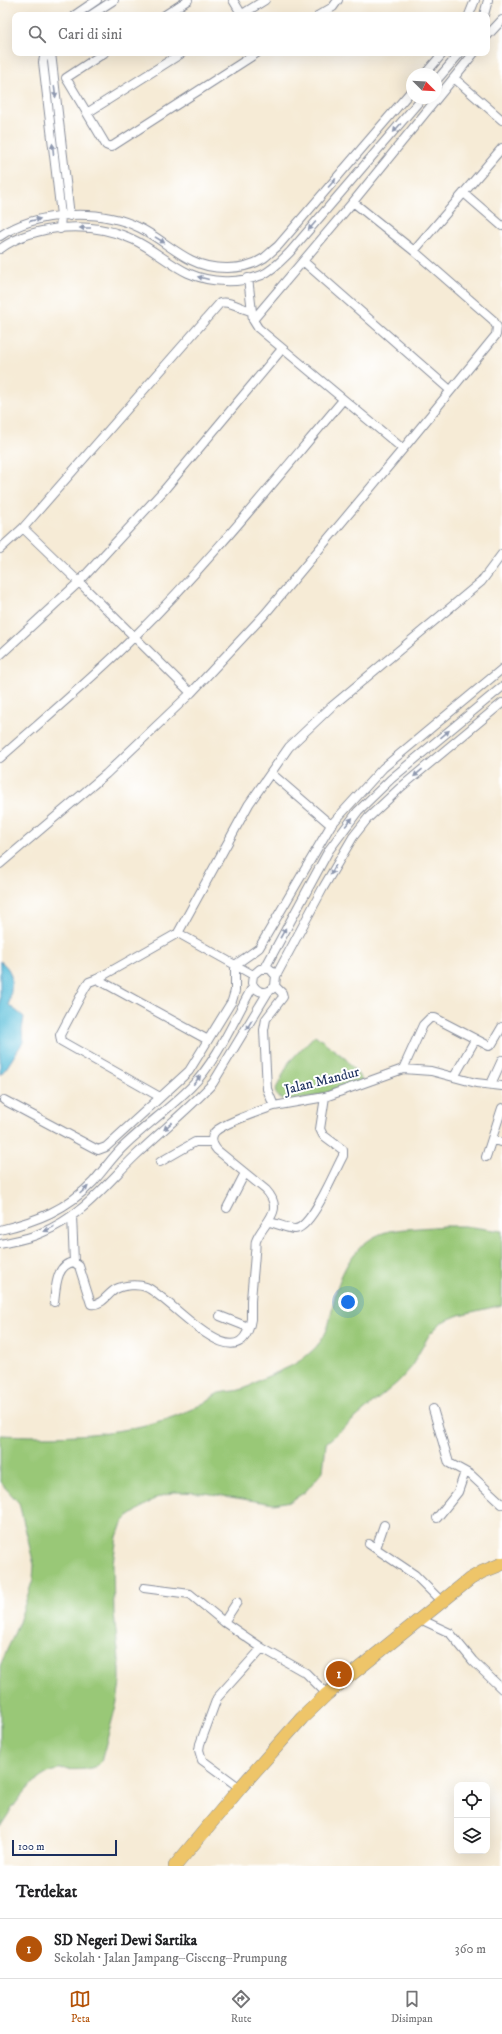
<!DOCTYPE html>
<html lang="id">
<head>
<meta charset="utf-8">
<style>
  :root { --surface:#fff; --page:#f6f6f6; --text:#202124; --muted:#757577; --line:#e0e0e0; --accent:#b45309 }
  body { margin:0; font-family:"IM FELL DW Pica",serif; background:var(--page); color:var(--text) }
  .controls { position:absolute; right:12px; bottom:12px; display:grid; overflow:hidden; border-radius:8px; box-shadow:0 4px 16px #0002 }
  .controls button { width:36px; height:36px; display:grid; place-items:center; padding:0; border:0; border-bottom:1px solid var(--line); background:var(--surface); color:var(--text); font:20px sans-serif }
  .compass { position:absolute; left:406px; top:68px; width:36px; height:36px; border-radius:50%; background:var(--surface); box-shadow:0 4px 16px #0002; rotate:114deg }
  .scale { position:absolute; left:12px; bottom:10px; width:105px; box-sizing:border-box; padding-left:4px; border:2px solid #1b2f5e; border-top:0; font-size:11px; line-height:14px; white-space:nowrap; color:#1b2f5e; -webkit-text-stroke:3px #fff; paint-order:stroke }
  .you { position:absolute; left:348px; top:1302px; width:14px; height:14px; margin:-10px; border:3px solid #fff; border-radius:50%; background:#1a73e8; box-shadow:0 0 0 6px #1a73e833 }
  .badge { display:grid; place-items:center; width:26px; height:26px; border-radius:50%; background:var(--accent); color:#fff; font-size:13px; font-weight:700 }
  .pin { position:absolute; translate:-50% -50%; border:2px solid #fff; box-shadow:0 1px 4px #0006 }
  .list { margin:0; padding:0; list-style:none }
  h2 { display:flex; justify-content:space-between; align-items:center; height:52px; margin:0; padding:0 16px; font-size:17px }
  h2 small { font-size:13px; font-weight:400; color:var(--muted) }
  .list li { display:grid; grid-template-columns:26px 1fr auto; gap:12px; align-items:center; box-sizing:border-box; height:60px; padding:0 16px; border-top:1px solid var(--line) }
  .list b { display:block; font-size:15px; white-space:nowrap }
  .list p { margin:0; font-size:13px; white-space:nowrap; color:var(--muted) }
  .list em { font-size:13px; font-style:normal; color:var(--muted) }
  .icon { flex:none; width:22px; height:22px; fill:none; stroke:currentColor; stroke-width:2; stroke-linecap:round; stroke-linejoin:round }
  .map { position:relative; flex:none; width:502px; height:1866px; overflow:hidden }
  .search { position:absolute; background:var(--surface); box-shadow:0 4px 16px #0002; left:12px; right:12px; top:12px; height:44px; display:flex; align-items:center; gap:10px; box-sizing:border-box; padding:0 14px; border-radius:8px; color:var(--muted); font-size:15px }
  .sheet { height:112px; background:var(--surface) }
  nav { display:flex; justify-content:space-around; align-items:center; box-sizing:border-box; height:56px; border-top:1px solid var(--line); background:var(--surface); font-size:11px; color:var(--muted) }
  nav a { display:grid; justify-items:center; gap:2px }
  nav .on { color:var(--accent) }
  .map>svg:first-child { display:block }
  .green { fill:#99c877; stroke:#5a7c6a }
  .water { fill:#5cbfda; stroke:#3c779c }
  .lines { fill:none; stroke-linecap:round; stroke-linejoin:round }
  .street-casing { stroke:#888d9a; stroke-width:10 }
  .primary-casing { stroke:#888d9a; stroke-width:14 }
  .street { stroke:#fff; stroke-width:8 }
  .primary { stroke:#eec569; stroke-width:13 }
  .oneway { fill:#8d97ae }
  .labels { text-anchor:middle; dominant-baseline:central; stroke-width:4; stroke-linejoin:round; paint-order:stroke }
  .street-label { font-size:14px; fill:#1b2f5e; stroke:#fff }
</style>
</head>
<body>
<div class="map">
<svg width="502" height="1866" viewBox="0 0 502 1866">
  <rect width="100%" height="100%" fill="#fff"/>
  <filter id="ink" filterUnits="userSpaceOnUse"><feTurbulence type="fractalNoise" baseFrequency=".025" numOctaves="2"/><feDisplacementMap in="SourceGraphic" scale="8" xChannelSelector="R" yChannelSelector="G"/><feConvolveMatrix kernelMatrix="1 2 1 2 8 2 1 2 1" color-interpolation-filters="sRGB"/></filter>
  <filter id="wash" filterUnits="userSpaceOnUse"><feTurbulence type="fractalNoise" baseFrequency=".012" numOctaves="4" result="noise"/><feDisplacementMap in="SourceGraphic" scale="16" xChannelSelector="R" yChannelSelector="G"/><feGaussianBlur stdDeviation="0.9" result="paint"/><feColorMatrix in="noise" values="0 0 0 0 0 0 0 0 0 0 0 0 0 0 0 0 0 1.4 0 .05"/><feComposite in="paint" operator="in"/></filter>
  <g filter="url(#wash)">
    <rect width="100%" height="100%" fill="#f6ebd6"/>
    <path class="green" d="M315 1035 345 1058 363 1081 310 1098 287 1101 277 1096 275 1091 289 1062Z
      M444 1226H464L502 1231V1305L459 1315 442 1322 429 1335 410 1369 398 1382 326 1443 323 1471 305 1492 291 1501 274 1504 205 1493 174 1492 156 1498 128 1517 122 1523 117 1537 113 1563 114 1614 120 1669V1684L117 1702 101 1762C91 1774 67 1767 53 1771 29 1780 13 1807 0 1827V1666L19 1622 33 1579 34 1565 19 1503 0 1482V1435C52 1437 106 1437 156 1422 172 1418 189 1411 204 1403 209 1400 214 1395 219 1393 227 1391 235 1392 243 1389 250 1387 255 1382 262 1379 285 1368 296 1367 316 1347 329 1333 330 1319 334 1300 340 1271 357 1238 390 1231 407 1228 426 1228 444 1226Z"/>
    <path class="water" d="M0 961C17 973 11 987 9 1005L24 1017 22 1030 23 1042 7 1067 0 1075Z"/>
  </g>
  <g filter="url(#ink)">
    <g class="lines">
      <defs>
        <path id="street" d="M233 0 242 15
          M75 15 97 0
          M91 15 114 0
          M165 15 188 0
          M241 15 265 0
          M319 15 333 7 338 0
          M469 15 475 0
          M484 15 488 0
          M487 36 502 20
          M45 53 43 62 61 215 60 229
          M51 53 70 216
          M104 53 66 78 87 113 182 53
          M425 74 443 53
          M454 78 502 120
          M436 81 460 53
          M87 113 106 145 111 147 257 53
          M464 193 502 226
          M353 202 414 251 493 320 497 327 496 335 403 449
          M0 236C37 211 100 208 140 228 158 237 173 251 191 260 212 271 244 271 264 258 269 254 273 250 278 246L412 90
          M0 249C36 223 94 221 134 240 153 249 169 264 188 273 210 283 239 284 262 275 273 270 282 260 290 252L422 98
          M414 251 502 148
          M303 261 450 390
          M253 320 353 202 474 53
          M0 549 23 528 220 303C229 300 242 309 251 311
          M0 655 79 582 23 528
          M191 693 79 582 165 489 282 349
          M0 758C45 718 92 679 135 636 210 562 275 480 343 400
          M271 773 331 825 383 768 502 669
          M0 864 106 774 191 693 265 614 403 449 258 328 253 320 248 278
          M178 933 253 975
          M265 968 329 850 358 811 391 779 502 687
          M276 976 270 969H260L253 975 252 983C257 994 268 995 275 986L276 976 323 888 353 837 368 818 400 788 502 703
          M97 979 208 1040
          M275 986 282 993 283 997 266 1019 264 1030 267 1089 274 1106 325 1097 403 1069 431 1071 476 1083 502 1086
          M403 1069 423 1025 430 1018H435L489 1046 492 1044 502 1027
          M454 1077 475 1040
          M491 1084 502 1060
          M160 1097 61 1041 60 1035 85 988 89 982 97 979 178 933 249 804 289 747 331 707 481 582 502 554
          M4 1100 94 1148 98 1150 106 1147 189 1071 232 1001 235 991V965L259 948 331 825
          M492 1140 502 1142
          M486 1157 502 1108
          M160 1162 195 1142H212
          M227 1208 245 1173
          M72 1216 74 1262
          M269 1222C276 1223 289 1229 295 1229 312 1228 335 1170 343 1156V1150L323 1135 320 1129 325 1097
          M0 1230C37 1221 66 1210 93 1182 104 1170 113 1156 125 1145 146 1125 170 1108 191 1087 217 1061 235 1018 253 986
          M0 1244C13 1241 29 1239 41 1233 81 1217 105 1185 135 1156 161 1131 189 1109 213 1083L268 992
          M54 1302C56 1287 56 1264 74 1262L79 1266 91 1304C102 1306 108 1293 116 1289 124 1285 138 1284 146 1287 171 1297 240 1386 251 1319 251 1313 251 1307 251 1301 252 1285 254 1269 255 1253 256 1249 255 1244 256 1241 263 1222 286 1212 266 1190L217 1150C213 1145 210 1139 214 1133 220 1124 263 1110 274 1106
          M220 1316 248 1327
          M433 1409 449 1463 471 1475 502 1504
          M437 1518 458 1492 465 1472
          M369 1544 415 1575 441 1601
          M376 1548 384 1525
          M144 1588 190 1594 224 1622 262 1648 306 1673 327 1694
          M420 1619 450 1633 473 1661 502 1689
          M224 1622 237 1602
          M240 1788 202 1760 199 1750 200 1744 217 1698 262 1648"/>
        <path id="primary" d="M175 1866 240 1788 302 1718 327 1694 470 1579 482 1572 502 1564"/>
      </defs>
      <use href="#street" class="street-casing"/>
      <use href="#primary" class="primary-casing"/>
      <use href="#street" class="street"/>
      <use href="#primary" class="primary"/>
    </g>
    <defs><path id="oneway-solid" d="M-6-.8H1V-3.2L6.5 0L1 3.2V.8H-6Z"/></defs>
    <g class="oneway">
      <use href="#oneway-solid" transform="translate(55 92) rotate(83)"/>
      <use href="#oneway-solid" transform="translate(397 128) rotate(131)"/>
      <use href="#oneway-solid" transform="translate(53 149) rotate(-96)"/>
      <use href="#oneway-solid" transform="translate(332 183) rotate(-49)"/>
      <use href="#oneway-solid" transform="translate(35 220) rotate(-13)"/>
      <use href="#oneway-solid" transform="translate(312 226) rotate(131)"/>
      <use href="#oneway-solid" transform="translate(85 228) rotate(-180)"/>
      <use href="#oneway-solid" transform="translate(160 240) rotate(32)"/>
      <use href="#oneway-solid" transform="translate(203 278) rotate(-166)"/>
      <use href="#oneway-solid" transform="translate(445 734) rotate(-40)"/>
      <use href="#oneway-solid" transform="translate(418 773) rotate(140)"/>
      <use href="#oneway-solid" transform="translate(349 822) rotate(-50)"/>
      <use href="#oneway-solid" transform="translate(333 870) rotate(119)"/>
      <use href="#oneway-solid" transform="translate(283 933) rotate(-61)"/>
      <use href="#oneway-solid" transform="translate(249 1025) rotate(121)"/>
      <use href="#oneway-solid" transform="translate(197 1080) rotate(-51)"/>
      <use href="#oneway-solid" transform="translate(168 1126) rotate(138)"/>
      <use href="#oneway-solid" transform="translate(84 1190) rotate(-42)"/>
      <use href="#oneway-solid" transform="translate(49 1229) rotate(153)"/>
    </g>
  </g>
  <g class="labels">
    <g class="street-label">
      <text transform="translate(322 1081) rotate(-14)">Jalan Mandur</text>
    </g>
  </g>
</svg>
<div class="controls">
<button><svg class="icon" aria-label="locate" viewBox="0 0 24 24"><circle cx="12" cy="12" r="6"/><path d="M12 2v4M12 18v4M2 12h4M18 12h4"/></svg></button>
<button><svg class="icon" aria-label="layers" viewBox="0 0 24 24"><path d="M12 4l9 5-9 5-9-5zM3 14l9 5 9-5"/></svg></button>
</div>
<svg class="compass" viewBox="-18 -18 36 36"><path d="M0-13l5 13h-10z" fill="#e53935"/><path d="M0 13l5-13h-10z" fill="#757577"/></svg>
<div class="scale">100 m</div>
<div class="you"></div>
<div class="pin badge" style="left:339px;top:1674px">1</div>
<div class="search"><svg class="icon" aria-label="search" viewBox="0 0 24 24"><circle cx="10" cy="10" r="6"/><path d="M15 15l6 6"/></svg>Cari di sini</div>
</div>
<section class="sheet">
<h2>Terdekat<small></small></h2>
<ul class="list">
<li><span class="badge">1</span><div><b>SD Negeri Dewi Sartika</b><p>Sekolah · Jalan Jampang–Ciseeng–Prumpung</p></div><em>360 m</em></li>
</ul>
</section>
<nav>
<a class="on"><svg class="icon" aria-label="map" viewBox="0 0 24 24"><path d="M3 6l6-2 6 2 6-2v14l-6 2-6-2-6 2zM9 4v14M15 6v14"/></svg>Peta</a>
<a><svg class="icon" aria-label="directions" viewBox="0 0 24 24"><path d="M12 3l9 9-9 9-9-9zM9 14v-3h6M13 9l2 2-2 2"/></svg>Rute</a>
<a><svg class="icon" aria-label="saved" viewBox="0 0 24 24"><path d="M7 4h10v16l-5-4-5 4z"/></svg>Disimpan</a>
</nav>
</body>
</html>
